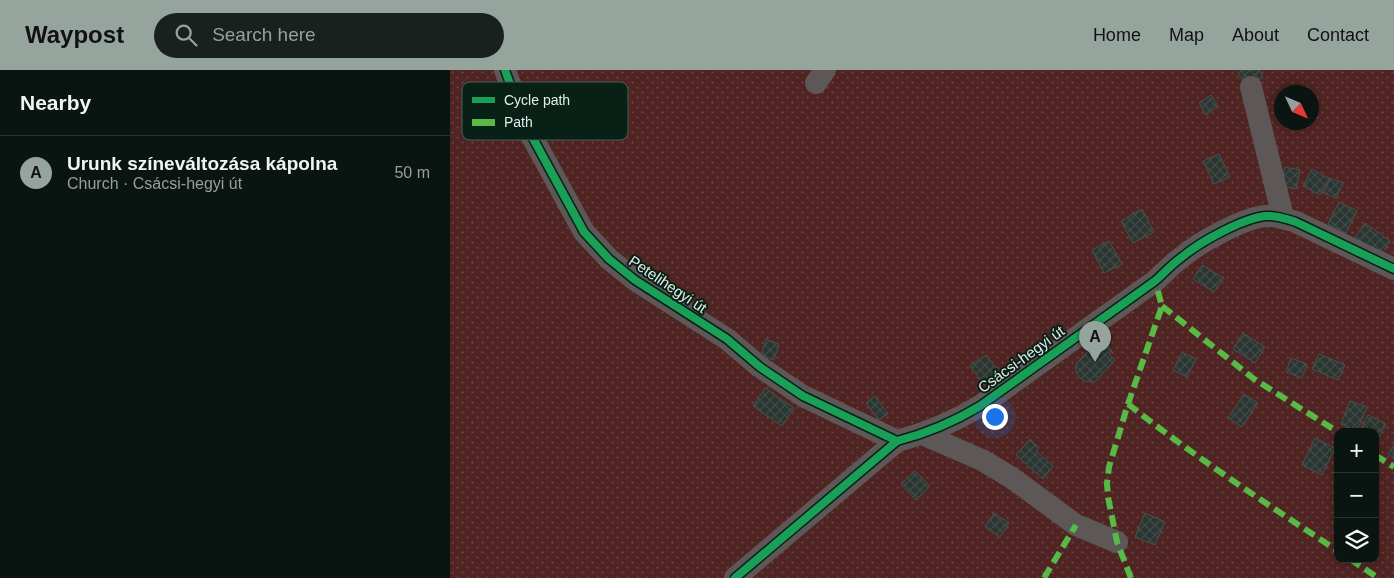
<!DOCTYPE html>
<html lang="en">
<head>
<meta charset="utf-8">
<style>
  :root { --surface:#0a1410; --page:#18211e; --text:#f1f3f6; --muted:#999e9f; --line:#2a3330; --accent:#96a49e }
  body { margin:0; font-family:Helvetica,sans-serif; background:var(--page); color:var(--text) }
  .controls { position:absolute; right:15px; bottom:15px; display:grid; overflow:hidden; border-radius:10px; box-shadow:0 2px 8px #0003 }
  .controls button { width:45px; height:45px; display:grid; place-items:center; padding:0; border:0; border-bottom:1px solid var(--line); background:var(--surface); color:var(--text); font:25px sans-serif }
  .compass { position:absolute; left:824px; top:15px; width:45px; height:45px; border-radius:50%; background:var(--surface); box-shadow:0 2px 8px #0003; rotate:134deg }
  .you { position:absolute; left:544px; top:346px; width:18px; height:18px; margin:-12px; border:4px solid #fff; border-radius:50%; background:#1a73e8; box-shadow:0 0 0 8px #1a73e833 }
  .badge { display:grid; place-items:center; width:32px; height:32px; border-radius:50%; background:var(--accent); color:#111; font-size:16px; font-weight:700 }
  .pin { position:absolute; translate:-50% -41px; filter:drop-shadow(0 1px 2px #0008) }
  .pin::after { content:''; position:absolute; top:26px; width:18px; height:15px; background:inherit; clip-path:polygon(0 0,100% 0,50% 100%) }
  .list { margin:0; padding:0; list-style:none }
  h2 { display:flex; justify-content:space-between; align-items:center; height:65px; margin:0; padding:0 20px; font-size:21px }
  h2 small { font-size:16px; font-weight:400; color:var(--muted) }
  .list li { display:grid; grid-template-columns:32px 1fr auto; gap:15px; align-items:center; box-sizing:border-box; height:75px; padding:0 20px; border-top:1px solid var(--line) }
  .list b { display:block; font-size:19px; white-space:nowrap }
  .list p { margin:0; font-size:16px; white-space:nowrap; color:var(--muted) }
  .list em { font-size:16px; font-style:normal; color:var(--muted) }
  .icon { flex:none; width:28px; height:28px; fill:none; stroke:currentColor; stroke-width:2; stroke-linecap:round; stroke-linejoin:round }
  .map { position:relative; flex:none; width:944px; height:508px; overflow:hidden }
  header { display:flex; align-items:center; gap:30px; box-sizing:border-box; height:70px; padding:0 25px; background:var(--accent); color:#111 }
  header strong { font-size:24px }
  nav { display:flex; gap:28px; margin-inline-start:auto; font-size:18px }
  .search { width:350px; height:45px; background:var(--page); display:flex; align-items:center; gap:12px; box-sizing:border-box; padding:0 18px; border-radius:28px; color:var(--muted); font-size:19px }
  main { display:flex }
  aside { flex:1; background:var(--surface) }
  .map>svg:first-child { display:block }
  .garden { fill:url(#garden-dots); fill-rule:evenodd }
  .building { fill:url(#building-cross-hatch); stroke:#47514d }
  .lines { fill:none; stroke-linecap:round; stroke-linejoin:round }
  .minor { stroke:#5e5757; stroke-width:22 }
  .quiet { stroke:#58b947; stroke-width:6; stroke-dasharray:12 6; stroke-linecap:butt }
  .cycleway-casing { stroke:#092017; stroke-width:11 }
  .cycleway { stroke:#1a9f57; stroke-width:8 }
  .labels { text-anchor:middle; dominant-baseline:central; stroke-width:4; stroke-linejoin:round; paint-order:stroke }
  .street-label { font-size:15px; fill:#e0ede7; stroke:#092017 }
  .key { fill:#092017; stroke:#4a5e55; stroke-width:1 }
  .key-label { font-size:14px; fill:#e0ede7 }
</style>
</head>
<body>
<header>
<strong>Waypost</strong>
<div class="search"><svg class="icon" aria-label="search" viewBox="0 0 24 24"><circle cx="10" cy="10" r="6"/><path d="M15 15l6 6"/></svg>Search here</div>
<nav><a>Home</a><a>Map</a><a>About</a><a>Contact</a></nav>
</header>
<main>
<aside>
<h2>Nearby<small></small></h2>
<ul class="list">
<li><span class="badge">A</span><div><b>Urunk színeváltozása kápolna</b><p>Church · Csácsi-hegyi út</p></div><em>50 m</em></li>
</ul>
</aside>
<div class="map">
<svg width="944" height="508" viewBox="0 0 944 508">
  <defs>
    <pattern id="garden-dots" width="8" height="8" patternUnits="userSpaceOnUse" patternTransform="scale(1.25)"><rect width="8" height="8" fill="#4f2422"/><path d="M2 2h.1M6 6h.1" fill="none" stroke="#684442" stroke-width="1.8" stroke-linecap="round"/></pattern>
    <pattern id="building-cross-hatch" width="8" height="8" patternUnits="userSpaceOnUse" patternTransform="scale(1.25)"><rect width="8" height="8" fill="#2b3531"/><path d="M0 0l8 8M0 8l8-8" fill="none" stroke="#3f4945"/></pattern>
  </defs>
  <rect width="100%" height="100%" fill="#0e1b16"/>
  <path class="garden" d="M0 0H944V508H0ZM832 22H862V52H832ZM888 362H925V489H888Z"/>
  <path class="building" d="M793 0H809L813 7 797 17 788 3Z
    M761 25 768 36 756 45 749 33Z
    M769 84 780 107 764 114 753 91Z
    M835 97 850 100 846 119 831 116Z
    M862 99 879 109 870 125 853 116Z
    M880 108 893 113 886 128 874 123Z
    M889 132 907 141 896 163 878 154Z
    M692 139 704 162 683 173 671 151Z
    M915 153 940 171 929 188 903 170Z
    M659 171 672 194 654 203 642 180Z
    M752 195 774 208 764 222 743 209Z
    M793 263 815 277 805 293 783 279Z
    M316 269 329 274 324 290 311 286Z
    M646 272 653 279 657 276 662 281 659 284 665 290 645 312 634 311 626 303V294Z
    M732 282 746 289 737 307 723 300Z
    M869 284 895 295 888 310 862 299Z
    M536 285 550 303 534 315 520 296Z
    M841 288 857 294 852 308 836 302Z
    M315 318 344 338 332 356 303 336Z
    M794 324 808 333 792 357 778 348Z
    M425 326 438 344 429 350 416 333Z
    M900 331 917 337 907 361 891 354Z
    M918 345 936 354 928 369 925 368V362H914L910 360Z
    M865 368 885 378 872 405 852 395Z
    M580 369 589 378 586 381 603 396 593 409 566 385Z
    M944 375V389L938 384Z
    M465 401 480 416 466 430 451 414Z
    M544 443 559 453 550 467 535 457Z
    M695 443 715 452 705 475 685 467Z"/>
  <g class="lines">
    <path class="minor" d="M55 0 73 50 134 162 159 189 185 210 277 269 310 297 353 326 447 371
      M366 13 375 0
      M801 17 833 147
      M472 364 532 390 562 408 626 455 667 472
      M285 508 447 371C478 363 502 353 530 336L705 211C714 203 722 194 732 187 750 172 793 148 816 146 826 145 837 149 846 152L944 199"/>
    <path class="quiet" d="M712 236 804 309 888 362
      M678 334C745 387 817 434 888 481
      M925 385 944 397
      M900 489 928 508
      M594 508 626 455
      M681 508 667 472 658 427 657 413 659 397 678 334 712 236 705 211"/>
    <defs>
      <path id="cycleway" d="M55 0 73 50 134 162 159 189 185 210 277 269 310 297 353 326 447 371
        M285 508 447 371C478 363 502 353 530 336L705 211C714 203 722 194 732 187 750 172 793 148 816 146 826 145 837 149 846 152L944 199"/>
    </defs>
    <use href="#cycleway" class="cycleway-casing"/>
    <use href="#cycleway" class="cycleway"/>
  </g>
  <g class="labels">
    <g class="street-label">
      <text transform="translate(218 214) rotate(34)">Petelihegyi út</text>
      <text transform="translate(571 289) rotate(-36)">Csácsi-hegyi út</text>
    </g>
  </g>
  <rect x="12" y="12" width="166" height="58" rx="8" class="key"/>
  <rect x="22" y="27" width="23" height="6" fill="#1a9f57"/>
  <rect x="22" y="49" width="23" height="7" fill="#58b947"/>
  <g class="key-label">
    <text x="54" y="35">Cycle path</text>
    <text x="54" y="57">Path</text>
  </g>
</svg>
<div class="controls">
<button>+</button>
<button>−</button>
<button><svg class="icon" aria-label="layers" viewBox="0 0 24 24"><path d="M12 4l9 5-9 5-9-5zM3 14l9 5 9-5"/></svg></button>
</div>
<svg class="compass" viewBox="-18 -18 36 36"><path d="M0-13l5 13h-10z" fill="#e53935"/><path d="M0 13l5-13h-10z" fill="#999e9f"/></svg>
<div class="you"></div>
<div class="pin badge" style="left:645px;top:292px">A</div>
</div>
</main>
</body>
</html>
